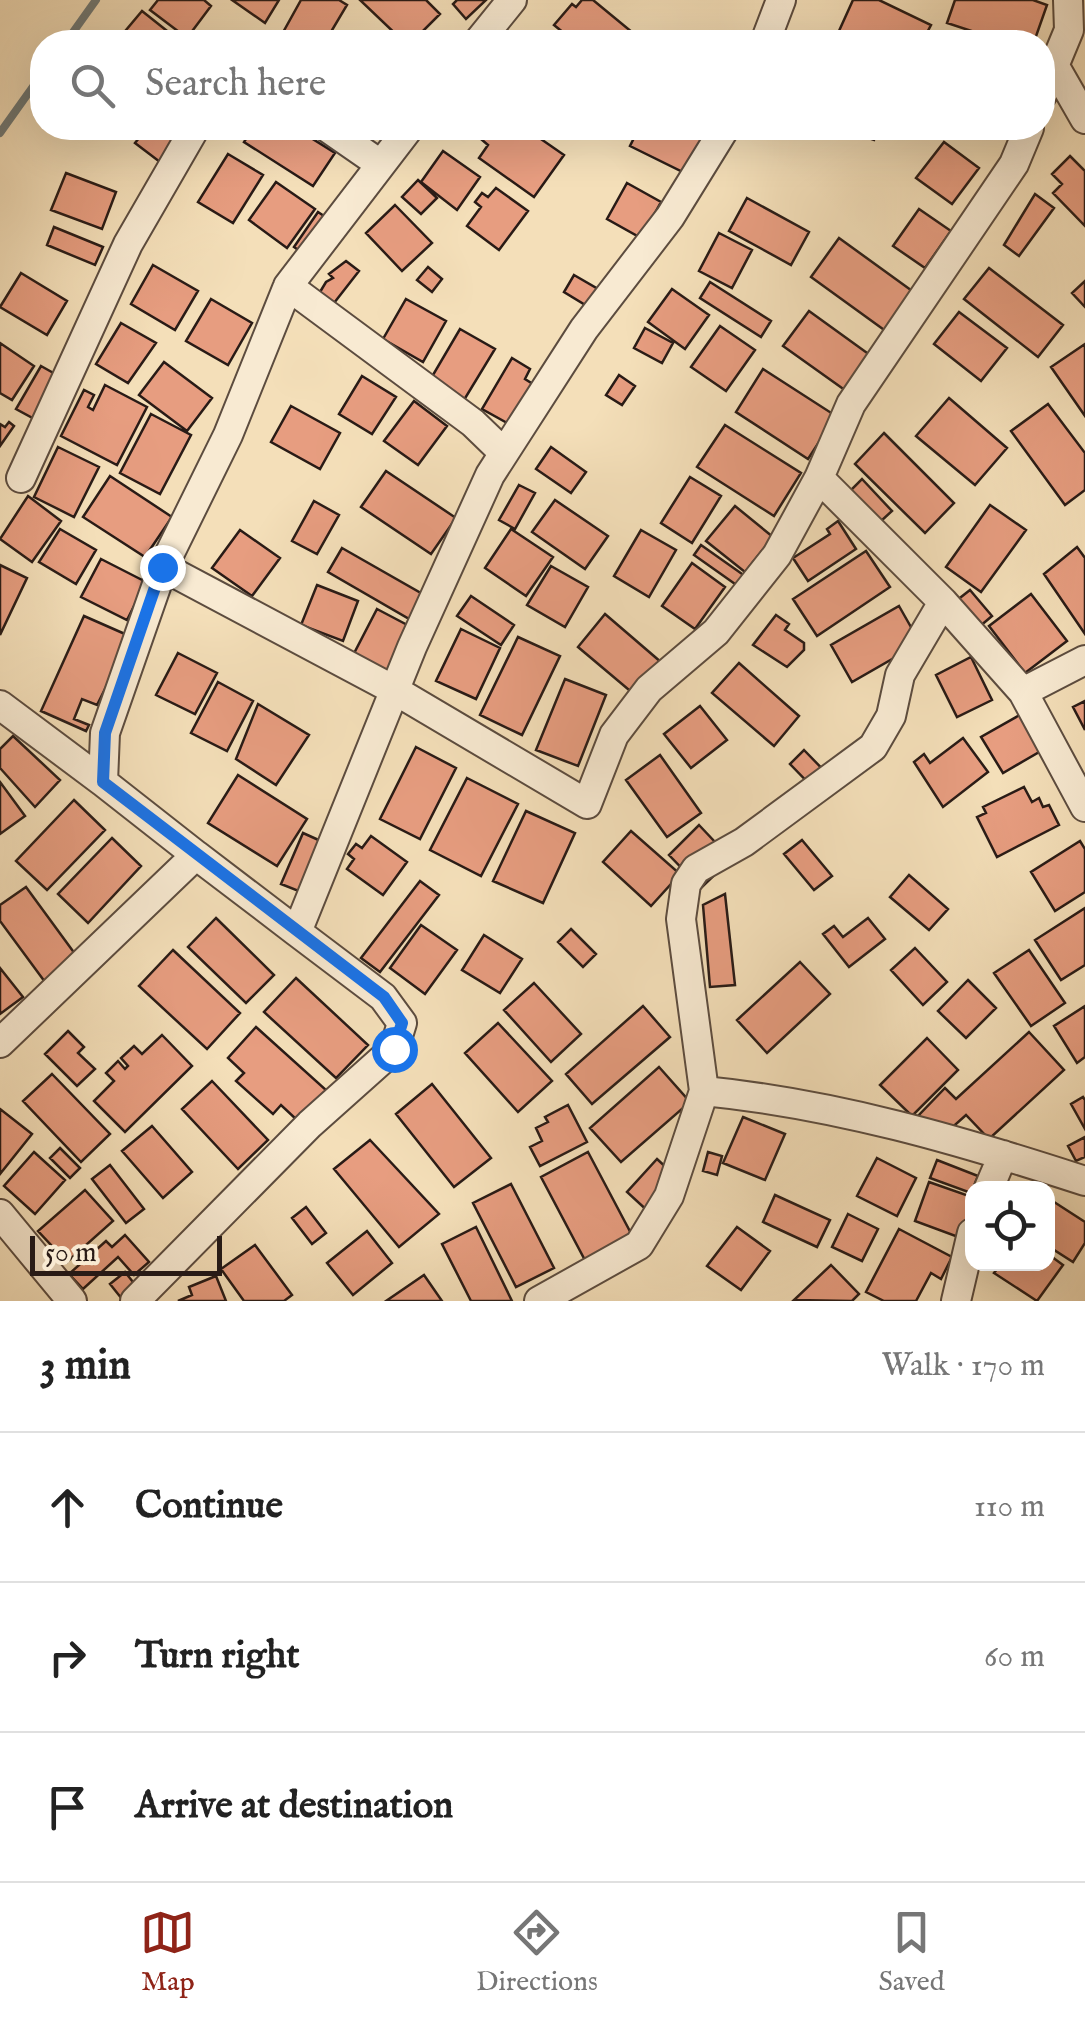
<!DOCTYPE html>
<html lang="en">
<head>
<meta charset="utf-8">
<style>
  :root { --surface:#fff; --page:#f2f2f2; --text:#222; --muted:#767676; --line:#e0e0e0; --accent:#8f2418 }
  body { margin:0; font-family:"IM FELL English",serif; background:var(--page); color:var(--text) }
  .controls { position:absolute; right:30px; bottom:30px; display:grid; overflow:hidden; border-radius:20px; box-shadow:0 10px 40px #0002 }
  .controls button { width:90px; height:90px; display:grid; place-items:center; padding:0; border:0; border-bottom:2px solid var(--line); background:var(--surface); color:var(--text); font:50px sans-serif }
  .scale { position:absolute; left:30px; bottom:25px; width:192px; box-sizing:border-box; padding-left:10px; border:5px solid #291b16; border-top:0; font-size:28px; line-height:35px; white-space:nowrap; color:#291b16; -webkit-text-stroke:8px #f8ead2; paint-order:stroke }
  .stop { position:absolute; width:30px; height:30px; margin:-22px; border:8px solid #1a73e8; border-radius:50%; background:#fff }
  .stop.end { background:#1a73e8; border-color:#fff; box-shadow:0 2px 10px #0008 }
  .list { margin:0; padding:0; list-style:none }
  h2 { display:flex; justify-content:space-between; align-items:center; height:130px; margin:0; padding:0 40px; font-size:42px }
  h2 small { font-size:32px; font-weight:400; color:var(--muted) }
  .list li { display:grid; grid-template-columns:65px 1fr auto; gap:30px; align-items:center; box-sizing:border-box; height:150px; padding:0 40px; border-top:2px solid var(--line) }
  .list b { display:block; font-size:38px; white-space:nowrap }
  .list em { font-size:32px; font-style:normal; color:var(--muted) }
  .icon { flex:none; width:55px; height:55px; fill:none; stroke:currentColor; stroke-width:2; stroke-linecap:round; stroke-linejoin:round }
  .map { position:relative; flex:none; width:1085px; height:1301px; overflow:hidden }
  .search { position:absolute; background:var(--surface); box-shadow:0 10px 40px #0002; left:30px; right:30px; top:30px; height:110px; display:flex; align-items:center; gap:25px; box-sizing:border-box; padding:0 35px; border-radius:40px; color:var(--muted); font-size:38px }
  .sheet { height:580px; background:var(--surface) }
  nav { display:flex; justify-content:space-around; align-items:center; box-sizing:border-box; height:140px; border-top:2px solid var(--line); background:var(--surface); font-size:28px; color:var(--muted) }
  nav a { display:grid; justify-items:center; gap:5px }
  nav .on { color:var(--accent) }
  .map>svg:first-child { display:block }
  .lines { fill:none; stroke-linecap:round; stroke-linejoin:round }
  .stream { stroke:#707a78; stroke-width:8 }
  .building { fill:#e79d80; stroke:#291b16; stroke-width:2.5 }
  .minor-casing { stroke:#5c4c3f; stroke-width:32 }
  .minor { stroke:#f8ead2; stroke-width:28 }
  .route { stroke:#1a73e8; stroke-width:12 }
</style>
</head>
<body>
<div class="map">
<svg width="1085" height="1301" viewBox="0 0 1085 1301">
  <rect width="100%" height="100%" fill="#f4dfb9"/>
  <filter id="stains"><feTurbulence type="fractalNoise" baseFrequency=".002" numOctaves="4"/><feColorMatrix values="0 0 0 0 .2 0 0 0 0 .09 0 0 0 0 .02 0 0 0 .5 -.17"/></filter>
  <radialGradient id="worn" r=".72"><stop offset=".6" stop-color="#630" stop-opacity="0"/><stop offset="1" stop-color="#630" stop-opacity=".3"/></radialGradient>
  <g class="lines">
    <path class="stream" d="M66 42 96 0
      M0 133 42 74"/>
  </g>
  <path class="building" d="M158 0H204L211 6 187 38 150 10Z
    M232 0H279L265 23Z
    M301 0H339L347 5 325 42H292L281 36Z
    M360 0H426L440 14 412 42H404Z
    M457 0H486L466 19 453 4Z
    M582 0H593L644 42H575L554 25 572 4 576 7Z
    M853 0H879L931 25 922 42H834Z
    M955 0H1033L1047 5 1034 42H1005L947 23Z
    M142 11 181 42H116Z
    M147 128H185L160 162 135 143Z
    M253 128H295L335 153 313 186 244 142Z
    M489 128H525L564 155 534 197 479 158 488 145 481 139Z
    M639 128H688L712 139 693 177 630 146Z
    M841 128H879L874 140Z
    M944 142 979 168 952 204 916 178Z
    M443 151 480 177 457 210 421 182Z
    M228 154 263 175 233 223 198 202Z
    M1070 156 1085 171V226L1053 193 1062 184 1052 174Z
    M66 173 116 192 102 229 51 210Z
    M418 180 437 198 421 214 402 197Z
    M276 182 315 209 287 248 249 220Z
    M627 183 661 202 641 238 607 219Z
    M496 188 528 211 499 250 467 226 481 207 475 202 482 193 488 197Z
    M1035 194 1054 208 1019 256 1004 245Z
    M747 198 809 232 791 265 729 231Z
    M395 205 432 243 402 271 366 233Z
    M919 209 951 231 925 268 893 246Z
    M318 212 333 222 308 257 294 247Z
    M54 227 103 247 95 265 47 245Z
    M719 233 752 250 732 288 699 271Z
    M839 238 915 293 887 332 811 277Z
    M346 261 359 271 327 312 314 302 326 282 333 278 329 274Z
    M153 265 198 291 175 330 131 304Z
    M428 267 442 279 432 292 417 280Z
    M989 268 1063 325 1038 357 964 299Z
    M21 273 67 301 47 335 0 307Z
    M574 275 598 289 587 306 564 292Z
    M1085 281V307L1072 293Z
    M710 282 771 321 761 337 700 298Z
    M672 289 709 315 685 349 648 322Z
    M211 299 252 323 228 365 186 341Z
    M406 299 446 321 423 362 383 339Z
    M809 311 881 363 856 398 783 346Z
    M959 312 1007 348 981 381 934 344Z
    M121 323 156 343 128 383 96 364Z
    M720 326 755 350 726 391 691 367Z
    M645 328 673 343 662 363 634 348Z
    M460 329 495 349 464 400 430 380Z
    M0 343 34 366 12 400 0 393Z
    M1085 344V416L1051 367Z
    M512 358 530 369 525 379 544 391 509 424 482 409Z
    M164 362 212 398 187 431 139 395Z
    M41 366 64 379 40 422 16 409Z
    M763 369 836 416 808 459 736 412Z
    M619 375 635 386 622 405 606 395Z
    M362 376 396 397 372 434 339 414Z
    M105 385 147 407 117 465 61 436 84 390 94 395 88 407 93 410Z
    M949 398 1007 448 975 485 916 436Z
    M414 401 447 426 418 465 384 441Z
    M1048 404 1085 453V490L1065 505 1011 431Z
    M291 406 340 433 320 469 271 442Z
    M151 414 191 435 160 494 120 473Z
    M9 422 14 426 0 446V424L5 427Z
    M725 425 801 473 774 516 697 467Z
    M884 433 954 503 925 533 855 464Z
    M58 447 99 467 74 517 34 497Z
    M551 447 586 472 571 493 536 469Z
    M386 471 456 518 431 554 361 507Z
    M110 476 172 517 145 557 83 517Z
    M690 477 721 496 692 543 661 523Z
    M862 479 892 511 880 522 850 491Z
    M519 485 535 493 515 529 499 520Z
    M28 496 61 521 32 562 0 539Z
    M555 500 608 536 585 569 532 532Z
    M314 501 339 515 317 554 292 541Z
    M990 505 1026 530 981 592 946 567Z
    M735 506 773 537 745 572 706 541Z
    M838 521 856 549 808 581 793 558 830 534 827 529Z
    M60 529 96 550 76 584 39 562Z
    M511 529 553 557 526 596 485 568Z
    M240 530 280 558 252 596 212 568Z
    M641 530 676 550 649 597 614 576Z
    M701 545 752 581 745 591 694 555Z
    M1077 547 1085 558V634L1044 574Z
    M342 548 426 596 411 620 328 572Z
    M866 551 890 587 817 636 793 599Z
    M101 559 146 582 127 620 81 597Z
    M692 563 725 587 695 629 662 606Z
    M0 565 27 578 0 635Z
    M551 566 588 587 565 627 527 605Z
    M317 585 358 601 343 641 301 625Z
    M970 590 992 616 979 627 956 601Z
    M1031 594 1067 641 1025 673 989 626Z
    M471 596 514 625 501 645 457 616Z
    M899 606 920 643 852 682 831 645Z
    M377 609 413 628 384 684 348 665Z
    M605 614 662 663 635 695 578 647Z
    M776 615 789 624 785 630 804 643V650L787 667 753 645Z
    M84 616 134 638 111 687 107 685 97 705 82 699 74 719 89 725 86 731 41 711Z
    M461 629 500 648 476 699 436 681Z
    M518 637 560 656 522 735 480 715Z
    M178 653 217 673 195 714 156 695Z
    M971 657 992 700 957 717 936 675Z
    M739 663 799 716 774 746 712 693Z
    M565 679 606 695 578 766 536 750Z
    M218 682 253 701 227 751 191 733Z
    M1085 701V730L1073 707Z
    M258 704 309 735 276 785 236 759Z
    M700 706 727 740 691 768 664 734Z
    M1025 712 1046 748 1003 773 981 737Z
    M13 736 60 780 35 807 0 768V749Z
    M963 738 988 772 943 807 914 762 924 754 930 763Z
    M416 747 456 768 420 839 380 819Z
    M804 750 837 784 823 798 790 764Z
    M660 755 701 813 667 837 626 780Z
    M238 775 307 819 277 866 208 823Z
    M467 778 518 804 481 876 430 850Z
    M0 782 25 816 0 834Z
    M1024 787 1032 802 1039 798 1043 807 1049 805 1059 825 997 857 977 817 986 813 983 807Z
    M74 800 105 830 47 890 16 861Z
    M526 811 575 833 543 903 493 881Z
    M699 825 731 859 701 888 669 855Z
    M631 831 680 874 651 906 603 862Z
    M303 833 323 842 301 892 281 884Z
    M371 836 407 862 383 895 347 869 354 859 348 854 356 844 362 848Z
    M112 838 141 866 88 923 58 894Z
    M802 840 832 876 814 890 784 854Z
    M1080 841 1085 849V892L1055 911 1031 872Z
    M909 875 948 909 929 930 890 897Z
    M420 881 439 895 380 972 361 958Z
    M26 887 78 958 45 982 0 921V905Z
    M725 894 735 985 710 987 703 905Z
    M1085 908V965L1061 980 1035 940Z
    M216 918 274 975 246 1003 188 947Z
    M868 918 885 939 849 967 823 934 834 926 843 937Z
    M421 925 457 950 425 994 390 968Z
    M571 929 596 954 583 967 558 942Z
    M484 935 522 959 500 993 462 970Z
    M915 948 947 982 923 1005 891 970Z
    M173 950 240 1013 207 1049 139 986Z
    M1029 950 1065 1003 1031 1026 994 973Z
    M800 962 830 994 767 1053 737 1020Z
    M0 968 23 997 0 1014Z
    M296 978 368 1045 336 1078 264 1012Z
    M968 980 996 1008 966 1038 938 1011Z
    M534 983 581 1034 551 1062 504 1010Z
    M643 1006 670 1037 592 1104 566 1074Z
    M1085 1006V1057L1077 1063 1054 1026Z
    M498 1023 552 1081 518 1112 465 1053Z
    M256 1027 326 1090 298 1121 281 1105 273 1114 236 1081 244 1073 228 1058Z
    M68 1031 84 1047 78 1053 95 1069 77 1086 45 1054Z
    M1029 1032 1064 1070 989 1139 966 1115 946 1133 918 1116 945 1088 956 1099Z
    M162 1035 192 1066 125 1132 94 1101 114 1081 106 1073 118 1061 125 1069 128 1066 121 1058 134 1046 142 1054Z
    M927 1038 958 1070 912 1116 880 1085Z
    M659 1067 690 1102 621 1162 590 1128Z
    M52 1074 110 1134 81 1162 23 1101Z
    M212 1081 268 1140 238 1169 182 1109Z
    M432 1084 491 1158 454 1187 396 1114Z
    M1083 1097 1085 1100V1129L1071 1104Z
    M568 1105 587 1142 540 1166 530 1147 542 1141 536 1128 548 1122 545 1117Z
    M0 1109 32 1134 0 1174Z
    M743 1117 785 1134 765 1180 723 1163Z
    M152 1126 192 1172 163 1198 122 1151Z
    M1085 1137V1157L1076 1161 1068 1146Z
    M370 1140 439 1214 399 1247 334 1169Z
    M60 1148 80 1168 70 1178 50 1158Z
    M34 1152 65 1180 35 1214 4 1186Z
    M588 1152 634 1239 587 1264 541 1177Z
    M708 1152 722 1156 717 1175 703 1171Z
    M877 1158 916 1178 897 1216 857 1196Z
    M657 1159 669 1170 651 1214 627 1192Z
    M937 1160 978 1176 971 1193 930 1178Z
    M110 1165 144 1209 126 1223 92 1179Z
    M929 1182 972 1197 969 1241 915 1221Z
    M511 1184 554 1268 516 1287 473 1203Z
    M85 1190 113 1221 67 1262 38 1231Z
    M775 1195 830 1220 817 1247 763 1222Z
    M1051 1200 1085 1222V1243L1073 1262 1048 1246Z
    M306 1207 326 1233 312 1244 292 1218Z
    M848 1214 878 1229 862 1261 832 1247Z
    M476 1227 512 1301H471L442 1244Z
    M737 1227 770 1251 741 1290 707 1266Z
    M899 1229 952 1257 941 1279 931 1273 916 1301H884L866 1292Z
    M367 1231 392 1263 353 1295 327 1263Z
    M125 1235 149 1262 134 1275 118 1257 83 1289 69 1274 106 1241 112 1247Z
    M255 1245 292 1295 284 1301H244L221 1269Z
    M1048 1254 1063 1265 1037 1301 994 1273 1001 1264H1048Z
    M831 1265 859 1294 852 1301 794 1300Z
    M125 1272 137 1287 122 1299 110 1284Z
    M424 1275 442 1301H386Z
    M216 1276 226 1301H178L192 1295 189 1287Z"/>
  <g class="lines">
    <defs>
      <path id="minor" d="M478 42 512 0
        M765 42 781 0
        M1054 65 1085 119
        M1042 95 1069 30 1068 0
        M328 128 380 164
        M288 286 473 423 504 453
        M21 478 128 244 195 128
        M819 478 943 602 1023 692 1085 807
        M163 567 396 691 587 804 614 735 649 689 716 632 777 555 819 478 851 404 1014 164 1029 128
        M1023 692 1085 660
        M0 705 103 782
        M196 855 297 932
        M0 1043 196 855 103 782 105 733 163 567 228 435 288 286 409 128
        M704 1091C836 1104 959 1140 1085 1181
        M989 1188 1003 1155
        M0 1214 72 1301
        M135 1301 310 1124 394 1049 402 1023 383 997 297 932 412 647 490 475 584 329 670 217 725 128
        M539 1301 639 1245 669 1196 704 1091 681 919 686 884 696 869 744 842 873 747 891 716 900 675 943 602
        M956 1301 972 1233"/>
    </defs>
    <use href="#minor" class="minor-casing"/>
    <use href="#minor" class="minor"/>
  </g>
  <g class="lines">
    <path class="route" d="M162 567 105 733 103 782 384 997 402 1023 394 1049"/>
  </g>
  <rect width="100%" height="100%" filter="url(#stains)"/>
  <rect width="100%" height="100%" fill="url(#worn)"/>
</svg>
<div class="controls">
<button><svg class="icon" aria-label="locate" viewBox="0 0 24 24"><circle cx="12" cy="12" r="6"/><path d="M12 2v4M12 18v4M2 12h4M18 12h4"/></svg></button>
</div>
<div class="scale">50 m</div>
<div class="stop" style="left:394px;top:1049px"></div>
<div class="stop end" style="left:162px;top:567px"></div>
<div class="search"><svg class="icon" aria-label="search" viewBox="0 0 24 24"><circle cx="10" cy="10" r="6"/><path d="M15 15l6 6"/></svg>Search here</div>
</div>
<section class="sheet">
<h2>3 min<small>Walk · 170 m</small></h2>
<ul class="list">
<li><svg class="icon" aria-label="ahead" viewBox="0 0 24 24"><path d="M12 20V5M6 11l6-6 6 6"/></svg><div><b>Continue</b></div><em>110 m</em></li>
<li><svg class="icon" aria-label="right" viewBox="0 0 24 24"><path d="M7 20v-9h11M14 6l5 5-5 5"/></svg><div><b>Turn right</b></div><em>60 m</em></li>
<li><svg class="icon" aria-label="arrive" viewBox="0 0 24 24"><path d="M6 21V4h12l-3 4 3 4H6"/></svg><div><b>Arrive at destination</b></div></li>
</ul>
</section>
<nav>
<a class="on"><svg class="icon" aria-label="map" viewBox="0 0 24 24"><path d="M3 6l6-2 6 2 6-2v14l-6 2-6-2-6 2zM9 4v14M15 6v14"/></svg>Map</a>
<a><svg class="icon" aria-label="directions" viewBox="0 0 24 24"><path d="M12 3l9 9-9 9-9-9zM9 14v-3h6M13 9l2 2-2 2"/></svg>Directions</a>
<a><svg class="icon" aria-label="saved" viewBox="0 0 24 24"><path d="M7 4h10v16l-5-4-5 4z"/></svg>Saved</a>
</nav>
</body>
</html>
